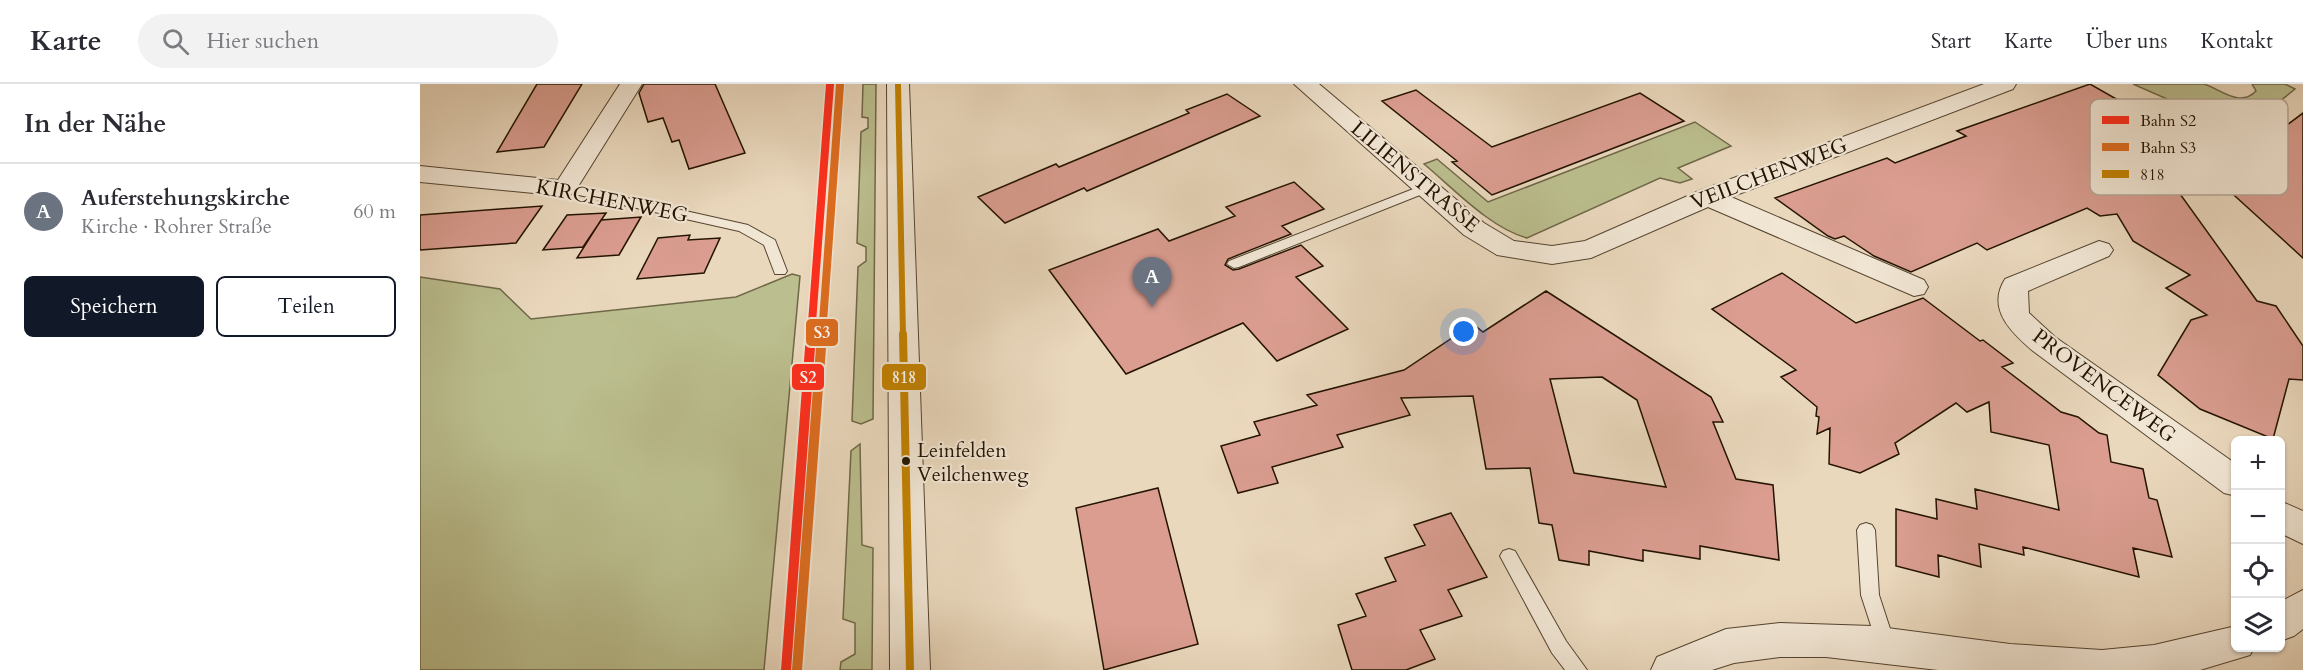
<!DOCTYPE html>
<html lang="de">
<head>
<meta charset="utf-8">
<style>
  :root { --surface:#fff; --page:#f2f2f3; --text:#2b2b33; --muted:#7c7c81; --line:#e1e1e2; --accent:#111827 }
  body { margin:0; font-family:Cardo,serif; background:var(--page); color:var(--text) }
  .controls { position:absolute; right:18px; bottom:18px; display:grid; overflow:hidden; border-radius:9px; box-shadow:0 2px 4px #0004 }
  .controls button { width:54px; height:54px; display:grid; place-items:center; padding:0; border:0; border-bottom:2px solid var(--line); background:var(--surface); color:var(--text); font:30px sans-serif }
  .you { position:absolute; left:1044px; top:248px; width:21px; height:21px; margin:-15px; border:4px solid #fff; border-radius:50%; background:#1a73e8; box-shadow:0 0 0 9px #1a73e833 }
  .badge { display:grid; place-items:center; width:39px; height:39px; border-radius:50%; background:var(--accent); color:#fff; font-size:20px; font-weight:700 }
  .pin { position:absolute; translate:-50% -50px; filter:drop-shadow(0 2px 3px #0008) }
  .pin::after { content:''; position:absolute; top:32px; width:21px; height:18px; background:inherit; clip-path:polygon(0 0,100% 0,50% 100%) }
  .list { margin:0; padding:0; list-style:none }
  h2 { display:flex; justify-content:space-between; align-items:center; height:78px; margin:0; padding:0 24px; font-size:26px }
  h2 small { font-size:20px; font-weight:400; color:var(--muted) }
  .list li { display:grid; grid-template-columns:39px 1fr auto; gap:18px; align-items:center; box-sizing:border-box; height:96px; padding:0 24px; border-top:2px solid var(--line) }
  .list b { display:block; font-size:22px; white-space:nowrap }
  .list p { margin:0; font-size:20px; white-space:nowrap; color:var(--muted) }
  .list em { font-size:20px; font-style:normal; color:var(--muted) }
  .actions { display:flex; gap:12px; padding:18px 24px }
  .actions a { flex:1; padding:14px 0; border:2px solid var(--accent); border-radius:9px; text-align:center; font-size:21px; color:var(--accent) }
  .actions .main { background:var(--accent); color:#fff }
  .icon { flex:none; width:33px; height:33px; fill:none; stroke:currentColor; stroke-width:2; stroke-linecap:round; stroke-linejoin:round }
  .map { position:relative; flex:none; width:1883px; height:586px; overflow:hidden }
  header { display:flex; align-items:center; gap:36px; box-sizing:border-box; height:84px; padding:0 30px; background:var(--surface); border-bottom:2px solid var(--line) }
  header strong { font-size:28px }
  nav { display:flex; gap:33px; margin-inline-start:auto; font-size:21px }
  .search { width:420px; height:54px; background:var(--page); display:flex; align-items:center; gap:15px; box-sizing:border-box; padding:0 21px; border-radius:33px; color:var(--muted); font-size:22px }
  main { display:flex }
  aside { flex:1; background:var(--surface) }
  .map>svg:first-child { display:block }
  .green { fill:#bbbe8e; stroke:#6f6848; stroke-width:1.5 }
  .building { fill:#da9d90; stroke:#231301; stroke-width:1.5; fill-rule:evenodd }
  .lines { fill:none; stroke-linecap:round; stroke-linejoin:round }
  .service-casing { stroke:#554430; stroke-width:2 }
  .minor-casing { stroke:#554430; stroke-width:2 }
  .service { fill:#f1e6d4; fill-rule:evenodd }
  .minor { fill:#f1e6d4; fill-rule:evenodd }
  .bus-1-far1-casing { stroke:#f1e6d4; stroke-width:10 }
  .bus-1-casing { stroke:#f1e6d4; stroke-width:13 }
  .bus-1-far1 { stroke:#c28100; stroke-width:6 }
  .bus-1 { stroke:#c28100; stroke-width:8 }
  .rail-1-far1-casing { stroke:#f1e6d4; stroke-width:11 }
  .rail-1-casing { stroke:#f1e6d4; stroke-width:14 }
  .rail-2-far1-casing { stroke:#f1e6d4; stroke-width:11 }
  .rail-2-casing { stroke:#f1e6d4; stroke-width:14 }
  .rail-1-far1 { stroke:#ff2e1d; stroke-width:8 }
  .rail-1 { stroke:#ff2e1d; stroke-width:10 }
  .rail-2-far1 { stroke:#de6d1f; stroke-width:8 }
  .rail-2 { stroke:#de6d1f; stroke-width:10 }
  .bus-dot { fill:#231301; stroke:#f1e6d4; stroke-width:2 }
  .labels { text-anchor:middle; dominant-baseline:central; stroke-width:4.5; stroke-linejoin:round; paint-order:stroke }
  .bus-label { font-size:20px; fill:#231301; stroke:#f1e6d4; text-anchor:start }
  .street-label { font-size:21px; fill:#231301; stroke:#f1e6d4 }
  .key { fill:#f1e6d4; stroke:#b3a795; stroke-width:1.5 }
  .key-label { font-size:16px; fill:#231301 }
  .line-badge { stroke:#f1e6d4; stroke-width:2 }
  .badge-label { font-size:16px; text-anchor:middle; font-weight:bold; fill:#fff }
</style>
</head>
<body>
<header>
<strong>Karte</strong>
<div class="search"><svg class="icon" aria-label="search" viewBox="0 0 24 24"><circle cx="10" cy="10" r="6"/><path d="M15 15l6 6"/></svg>Hier suchen</div>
<nav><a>Start</a><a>Karte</a><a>Über uns</a><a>Kontakt</a></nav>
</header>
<main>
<aside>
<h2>In der Nähe<small></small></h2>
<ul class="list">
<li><span class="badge" style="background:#6b7280">A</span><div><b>Auferstehungskirche</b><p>Kirche · Rohrer Straße</p></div><em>60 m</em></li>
</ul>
<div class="actions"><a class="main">Speichern</a><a>Teilen</a></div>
</aside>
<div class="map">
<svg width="1883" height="586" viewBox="0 0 1883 586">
  <rect width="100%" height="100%" fill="#ead8bd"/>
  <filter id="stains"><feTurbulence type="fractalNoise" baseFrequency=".00333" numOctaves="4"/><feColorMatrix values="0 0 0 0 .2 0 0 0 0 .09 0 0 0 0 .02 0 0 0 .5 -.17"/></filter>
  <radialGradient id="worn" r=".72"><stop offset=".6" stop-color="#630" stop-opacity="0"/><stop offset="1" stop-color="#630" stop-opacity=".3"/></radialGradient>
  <path class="green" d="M443 0H456L453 335 441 340 432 337 438 183 446 177V163L437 159 441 48 448 44V34L442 33Z
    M1713 0C1727 0 1774 0 1784 0 1800 5 1820 24 1836 7L1832 0H1865L1875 5 1822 48Z
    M1275 38 1311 62 1258 84 1272 95 1260 99 1240 94 1107 154C1070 144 1034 105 1004 80L1017 75 1068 118Z
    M372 190 380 192 344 586H0V193L80 205 111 235 316 213Z
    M440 360 442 461 453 464 452 586H420L421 578 435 570V539L423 535 431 367Z"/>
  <path class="building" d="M117 0H162L124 63 77 68Z
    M224 0H295L325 69 269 85 259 56 252 58 243 34 228 38 219 9Z
    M1670 0 1712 24 1704 32 1837 217 1856 222 1883 262V296L1869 295 1853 355 1780 325 1738 291 1771 236 1787 231 1746 204 1770 191 1713 157 1697 130 1680 132 1667 124 1567 166 1557 159 1491 188 1454 172 1424 152 1415 155 1408 152 1355 114 1467 74 1475 79 1546 52 1537 47Z
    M996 6 1072 63 1220 9 1264 37 1072 111 1032 78 1037 77 962 17Z
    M807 10 840 32 667 107 664 104 585 139 558 113 636 80 639 83 769 29 766 26Z
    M1883 29V174L1750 53 1755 46 1819 77Z
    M874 98 904 125 862 142 871 150 808 175 805 181 813 186 819 185 881 161 903 182 876 193 928 245 857 277 823 239 706 290 629 186 738 145 749 157 815 132 806 123Z
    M122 122 96 159 0 166V131Z
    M186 129 163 163 123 166 147 131Z
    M221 133 199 171 157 174 181 136Z
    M270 151 268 156 300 154 284 189 217 195 238 154Z
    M1362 189 1436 239 1503 214 1560 257 1563 256 1593 279 1582 283 1641 328 1658 333 1679 349 1687 351 1691 378 1723 385 1729 414 1737 416 1752 473 1713 464 1719 493 1603 463 1604 471 1559 460 1561 483 1518 471 1519 493 1476 482V425L1517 435 1516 415 1557 425 1555 405 1639 426 1629 361 1571 348 1569 318 1547 328 1536 319 1475 359 1479 370 1440 389 1409 380 1410 344 1397 350 1399 333 1396 332 1397 323 1361 293 1376 286 1292 225Z
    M1126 207 1291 313 1303 338H1293L1316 395 1353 401 1359 476 1280 462V475L1223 466V477L1169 467V481L1139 476 1132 441 1119 439 1110 384 1066 385 1053 312 981 314 990 331 917 351 923 363 852 383 858 399 818 409 801 362 840 351 834 338 897 321 887 311 984 286 1053 240 1063 248ZM1182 293 1217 316 1246 403 1154 389 1130 295Z
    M738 404 778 560 684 586 656 424Z
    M1031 429 1067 493 1028 506 1042 532 1000 546 1015 575 986 586H932L918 541 946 532 936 510 976 497 965 474 1005 461 994 441Z"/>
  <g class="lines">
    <defs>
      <path id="service" d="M145 100 328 141 355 156 367 187 365 190H355L344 161 319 147 141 107 139 104 141 101Z
        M1006 100 1012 104 1010 107 819 183 814 184 807 180 809 177Z
        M1446 439 1452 441 1455 446 1459 511 1476 563 1474 569 1467 571 1460 569 1458 563 1441 511 1437 446 1440 441Z
        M1089 465 1095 467 1146 557 1167 586H1145L1132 569 1080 472 1083 467Z"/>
      <path id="minor" d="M200 0H222L154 109 145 112 0 98V82L138 96Z
        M467 0H489L510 586H470Z
        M874 0H899L1064 139 1094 157 1132 162 1165 157 1279 107 1564 0H1596L1593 5 1311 113 1504 196 1508 203 1504 210 1494 212 1288 123 1171 174 1132 180 1077 171 1044 151Z
        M1679 157 1689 160 1693 166 1689 172 1608 207 1609 229 1635 253 1816 380V412L1804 409 1613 267C1592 249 1566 225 1585 195Z
        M1860 417 1883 427V460L1860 449Z
        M1883 506V545L1874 552 1860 557V518Z
        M1360 539 1452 542 1590 560 1682 566 1734 561 1816 542V564H1834L1830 571 1780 586H1518L1406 573H1360L1314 579 1292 586H1231L1237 573 1306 545Z"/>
    </defs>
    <use href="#service" class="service-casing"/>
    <use href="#minor" class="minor-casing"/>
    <use href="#service" class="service"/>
    <use href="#minor" class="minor"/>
    <defs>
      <path id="bus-1-far1" d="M478 0 483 252"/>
      <path id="bus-1" d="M483 250 490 586"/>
    </defs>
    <use href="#bus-1-far1" class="bus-1-far1-casing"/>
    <use href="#bus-1" class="bus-1-casing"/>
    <use href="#bus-1-far1" class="bus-1-far1"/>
    <use href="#bus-1" class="bus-1"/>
    <defs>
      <path id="rail-1-far1" d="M391 252 410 0"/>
      <path id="rail-1" d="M366 586 391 250"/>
      <path id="rail-2-far1" d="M402 252 420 1"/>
      <path id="rail-2" d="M377 586 402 250"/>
    </defs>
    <use href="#rail-1-far1" class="rail-1-far1-casing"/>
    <use href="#rail-1" class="rail-1-casing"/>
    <use href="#rail-2-far1" class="rail-2-far1-casing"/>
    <use href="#rail-2" class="rail-2-casing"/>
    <use href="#rail-1-far1" class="rail-1-far1"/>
    <use href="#rail-1" class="rail-1"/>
    <use href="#rail-2-far1" class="rail-2-far1"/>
    <use href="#rail-2" class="rail-2"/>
  </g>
  <circle class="bus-dot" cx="486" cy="377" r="5"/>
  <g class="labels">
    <g class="bus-label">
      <text x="497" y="366">Leinfelden<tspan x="497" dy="24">Veilchenweg</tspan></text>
    </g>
    <g class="street-label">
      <text transform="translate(1349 90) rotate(-21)">VEILCHENWEG</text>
      <text transform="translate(995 93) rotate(40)">LILIENSTRASSE</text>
      <text transform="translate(192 117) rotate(11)">KIRCHENWEG</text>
      <text transform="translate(1684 302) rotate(37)">PROVENCEWEG</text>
    </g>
  </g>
  <rect x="1670" y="15" width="198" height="96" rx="9" class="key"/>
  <rect x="1682" y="32" width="27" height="8" fill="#ff2e1d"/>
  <rect x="1682" y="59" width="27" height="8" fill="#de6d1f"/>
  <rect x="1682" y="86" width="27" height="8" fill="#c28100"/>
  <g class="key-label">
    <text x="1720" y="42">Bahn S2</text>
    <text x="1720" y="69">Bahn S3</text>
    <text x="1720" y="96">818</text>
  </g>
  <g class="line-badge">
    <rect x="385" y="234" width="34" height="29" rx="6" fill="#de6d1f"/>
    <rect x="371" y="279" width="34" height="28" rx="6" fill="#ff2e1d"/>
    <rect x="461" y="279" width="46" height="28" rx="6" fill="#c28100"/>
  </g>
  <g class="badge-label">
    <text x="402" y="254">S3</text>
    <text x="388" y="299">S2</text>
    <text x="484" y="299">818</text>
  </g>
  <rect width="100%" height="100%" filter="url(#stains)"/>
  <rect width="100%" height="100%" fill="url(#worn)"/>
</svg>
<div class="controls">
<button>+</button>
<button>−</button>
<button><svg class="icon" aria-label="locate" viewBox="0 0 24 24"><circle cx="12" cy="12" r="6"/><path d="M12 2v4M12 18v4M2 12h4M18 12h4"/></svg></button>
<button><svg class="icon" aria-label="layers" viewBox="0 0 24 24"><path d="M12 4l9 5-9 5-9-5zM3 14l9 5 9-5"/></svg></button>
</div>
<div class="you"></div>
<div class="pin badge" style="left:732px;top:223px;background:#6b7280">A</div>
</div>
</main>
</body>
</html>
